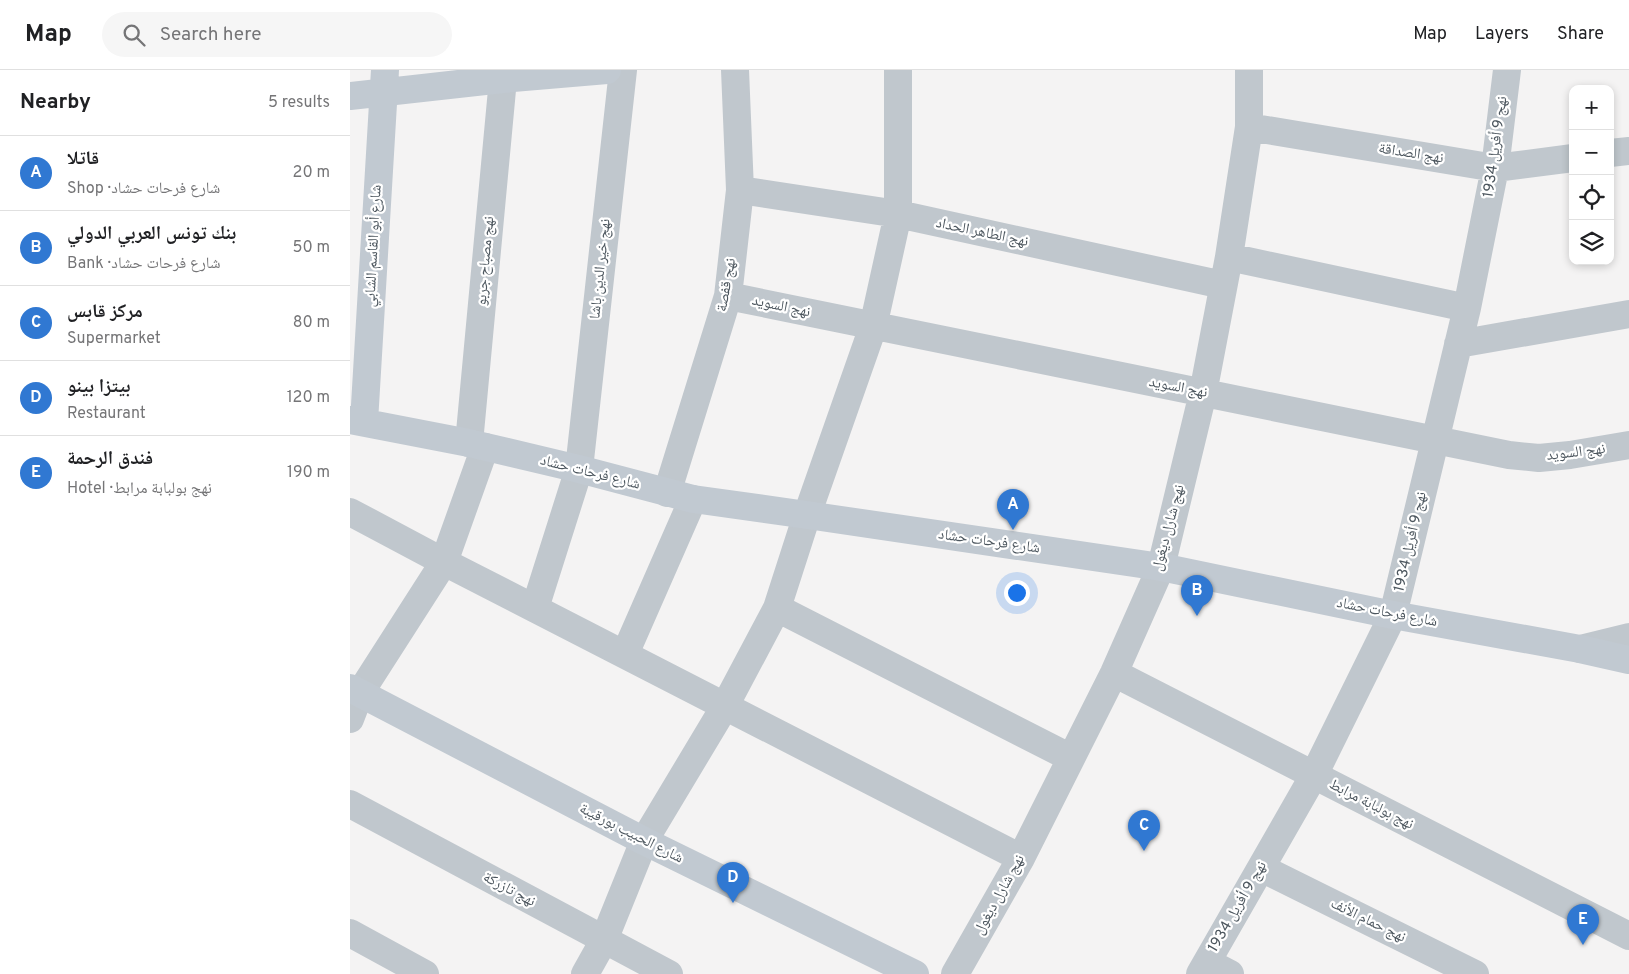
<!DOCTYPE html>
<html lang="en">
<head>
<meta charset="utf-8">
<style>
  :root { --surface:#fff; --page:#f6f6f6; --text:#202124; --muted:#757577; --line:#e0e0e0; --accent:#3078d2 }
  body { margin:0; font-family:Overpass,"Noto Naskh Arabic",sans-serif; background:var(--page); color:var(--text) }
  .controls { position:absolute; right:15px; top:15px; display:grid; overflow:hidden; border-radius:10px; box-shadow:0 2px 8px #0003 }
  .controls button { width:45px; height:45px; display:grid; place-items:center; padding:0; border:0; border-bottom:1px solid var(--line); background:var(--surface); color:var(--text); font:25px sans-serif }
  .you { position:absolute; left:666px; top:522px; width:18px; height:18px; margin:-12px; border:4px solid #fff; border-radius:50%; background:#1a73e8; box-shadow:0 0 0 8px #1a73e833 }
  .badge { display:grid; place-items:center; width:32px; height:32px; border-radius:50%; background:var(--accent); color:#fff; font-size:16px; font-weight:700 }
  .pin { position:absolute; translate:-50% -41px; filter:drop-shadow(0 1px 2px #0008) }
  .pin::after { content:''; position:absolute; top:26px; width:18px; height:15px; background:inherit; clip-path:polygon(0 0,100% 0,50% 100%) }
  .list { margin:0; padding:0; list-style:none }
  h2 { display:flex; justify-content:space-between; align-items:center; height:65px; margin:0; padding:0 20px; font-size:21px }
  h2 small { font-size:16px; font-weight:400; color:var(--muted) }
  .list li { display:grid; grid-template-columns:32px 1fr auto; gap:15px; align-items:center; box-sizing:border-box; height:75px; padding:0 20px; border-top:1px solid var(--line) }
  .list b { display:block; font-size:19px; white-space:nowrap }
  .list p { margin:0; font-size:16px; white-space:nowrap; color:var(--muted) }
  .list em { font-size:16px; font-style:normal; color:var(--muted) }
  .icon { flex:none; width:28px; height:28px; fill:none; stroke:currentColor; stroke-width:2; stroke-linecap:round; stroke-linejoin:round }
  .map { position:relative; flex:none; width:1279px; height:904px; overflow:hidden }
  header { display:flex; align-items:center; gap:30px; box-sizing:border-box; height:70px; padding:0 25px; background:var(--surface); border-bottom:1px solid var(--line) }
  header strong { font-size:24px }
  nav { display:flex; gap:28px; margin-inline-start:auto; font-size:18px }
  .search { width:350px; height:45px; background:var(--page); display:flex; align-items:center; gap:12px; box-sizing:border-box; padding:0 18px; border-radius:28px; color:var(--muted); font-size:19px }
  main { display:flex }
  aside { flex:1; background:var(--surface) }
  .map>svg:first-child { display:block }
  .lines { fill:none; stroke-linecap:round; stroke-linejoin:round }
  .street { stroke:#c0c7cd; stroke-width:28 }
  .secondary { stroke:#c1c9d1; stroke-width:28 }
  .labels { text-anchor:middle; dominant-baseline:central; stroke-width:4.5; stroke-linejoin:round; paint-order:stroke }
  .street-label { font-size:15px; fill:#4c565e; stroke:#fff }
</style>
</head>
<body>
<header>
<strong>Map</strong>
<div class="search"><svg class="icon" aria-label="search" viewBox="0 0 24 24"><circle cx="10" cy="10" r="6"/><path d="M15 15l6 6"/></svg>Search here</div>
<nav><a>Map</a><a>Layers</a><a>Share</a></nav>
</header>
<main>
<aside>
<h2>Nearby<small>5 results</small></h2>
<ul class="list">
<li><span class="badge">A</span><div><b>قاتلا</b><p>Shop · شارع فرحات حشاد</p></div><em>20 m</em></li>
<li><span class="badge">B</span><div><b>بنك تونس العربي الدولي</b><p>Bank · شارع فرحات حشاد</p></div><em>50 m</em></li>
<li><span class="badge">C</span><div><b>مركز قابس</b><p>Supermarket</p></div><em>80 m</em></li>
<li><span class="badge">D</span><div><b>بيتزا بينو</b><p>Restaurant</p></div><em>120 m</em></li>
<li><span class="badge">E</span><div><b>فندق الرحمة</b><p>Hotel · نهج بولبابة مرابط</p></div><em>190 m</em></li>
</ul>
</aside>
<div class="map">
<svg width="1279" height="904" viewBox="0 0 1279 904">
  <rect width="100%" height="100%" fill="#f4f3f3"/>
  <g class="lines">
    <path class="street" d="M899 57 1145 98 1223 88
      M1260 83 1279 81
      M390 120 548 144 873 215
      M879 187 1117 238
      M378 226 1159 385 1189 388 1220 385 1279 375
      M1108 274 1279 244
      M119 373 153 9
      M317 423 378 226 390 120 385 0
      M0 442 94 492 671 788
      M185 538 229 399 273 0
      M427 538 721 688
      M1230 579 1279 567
      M275 584 343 429
      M764 603 1279 866
      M0 649 10 623 94 492 135 377
      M0 734 319 904
      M911 798 1125 904
      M0 863 75 904
      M857 892 880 904
      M235 904 254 870 294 771 375 636 427 538 457 445 523 257 548 144V0
      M605 904 671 788 764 603 811 497 853 323 879 187 899 57V0
      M850 904 964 705 1043 545 1117 238 1145 98 1157 0"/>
    <path class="secondary" d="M0 26 153 9 257 0
      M0 350 119 373 229 399 343 429 457 445 811 497 1043 545 1230 579 1279 590
      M14 352 35 0
      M0 618 294 771 565 904"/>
  </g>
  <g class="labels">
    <g class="street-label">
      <text transform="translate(1146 77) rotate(-82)">نهج 9 أفريل 1934</text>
      <text transform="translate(1061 84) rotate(9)">نهج الصداقة</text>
      <text transform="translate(632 163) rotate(12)">نهج الطاهر الحداد</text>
      <text transform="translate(24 176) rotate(-87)">شارع أبو القاسم الشابي</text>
      <text transform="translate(136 191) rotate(-85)">نهج مصباح جربو</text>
      <text transform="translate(251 199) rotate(-84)">نهج خير الدين باشا</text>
      <text transform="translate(377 215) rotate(-80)">نهج قفصة</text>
      <text transform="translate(431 237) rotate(12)">نهج السويد</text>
      <text transform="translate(828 318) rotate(11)">نهج السويد</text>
      <text transform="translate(1226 383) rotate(-7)">نهج السويد</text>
      <text transform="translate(240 403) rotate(14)">شارع فرحات حشاد</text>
      <text transform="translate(819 458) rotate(-75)">نهج شارل ديغول</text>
      <text transform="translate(639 472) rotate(8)">شارع فرحات حشاد</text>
      <text transform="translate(1061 472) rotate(-77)">نهج 9 أفريل 1934</text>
      <text transform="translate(1037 543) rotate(11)">شارع فرحات حشاد</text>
      <text transform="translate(1021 735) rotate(27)">نهج بولبابة مرابط</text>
      <text transform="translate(281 764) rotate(27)">شارع الحبيب بورقيبة</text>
      <text transform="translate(159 820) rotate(28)">نهج تازركة</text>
      <text transform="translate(650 825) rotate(-61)">نهج شارل ديغول</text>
      <text transform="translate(888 837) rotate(-60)">نهج 9 أفريل 1934</text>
      <text transform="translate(1018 851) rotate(26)">نهج حمام الأنف</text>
    </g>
  </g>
</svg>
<div class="controls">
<button>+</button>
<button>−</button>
<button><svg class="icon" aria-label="locate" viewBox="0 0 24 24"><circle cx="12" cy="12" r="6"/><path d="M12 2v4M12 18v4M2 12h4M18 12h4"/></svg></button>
<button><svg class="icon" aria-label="layers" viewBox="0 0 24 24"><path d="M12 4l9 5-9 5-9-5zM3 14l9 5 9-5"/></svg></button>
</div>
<div class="you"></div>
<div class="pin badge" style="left:663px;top:460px">A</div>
<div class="pin badge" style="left:847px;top:546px">B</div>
<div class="pin badge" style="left:794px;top:781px">C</div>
<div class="pin badge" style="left:383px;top:833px">D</div>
<div class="pin badge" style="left:1233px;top:875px">E</div>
</div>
</main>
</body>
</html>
